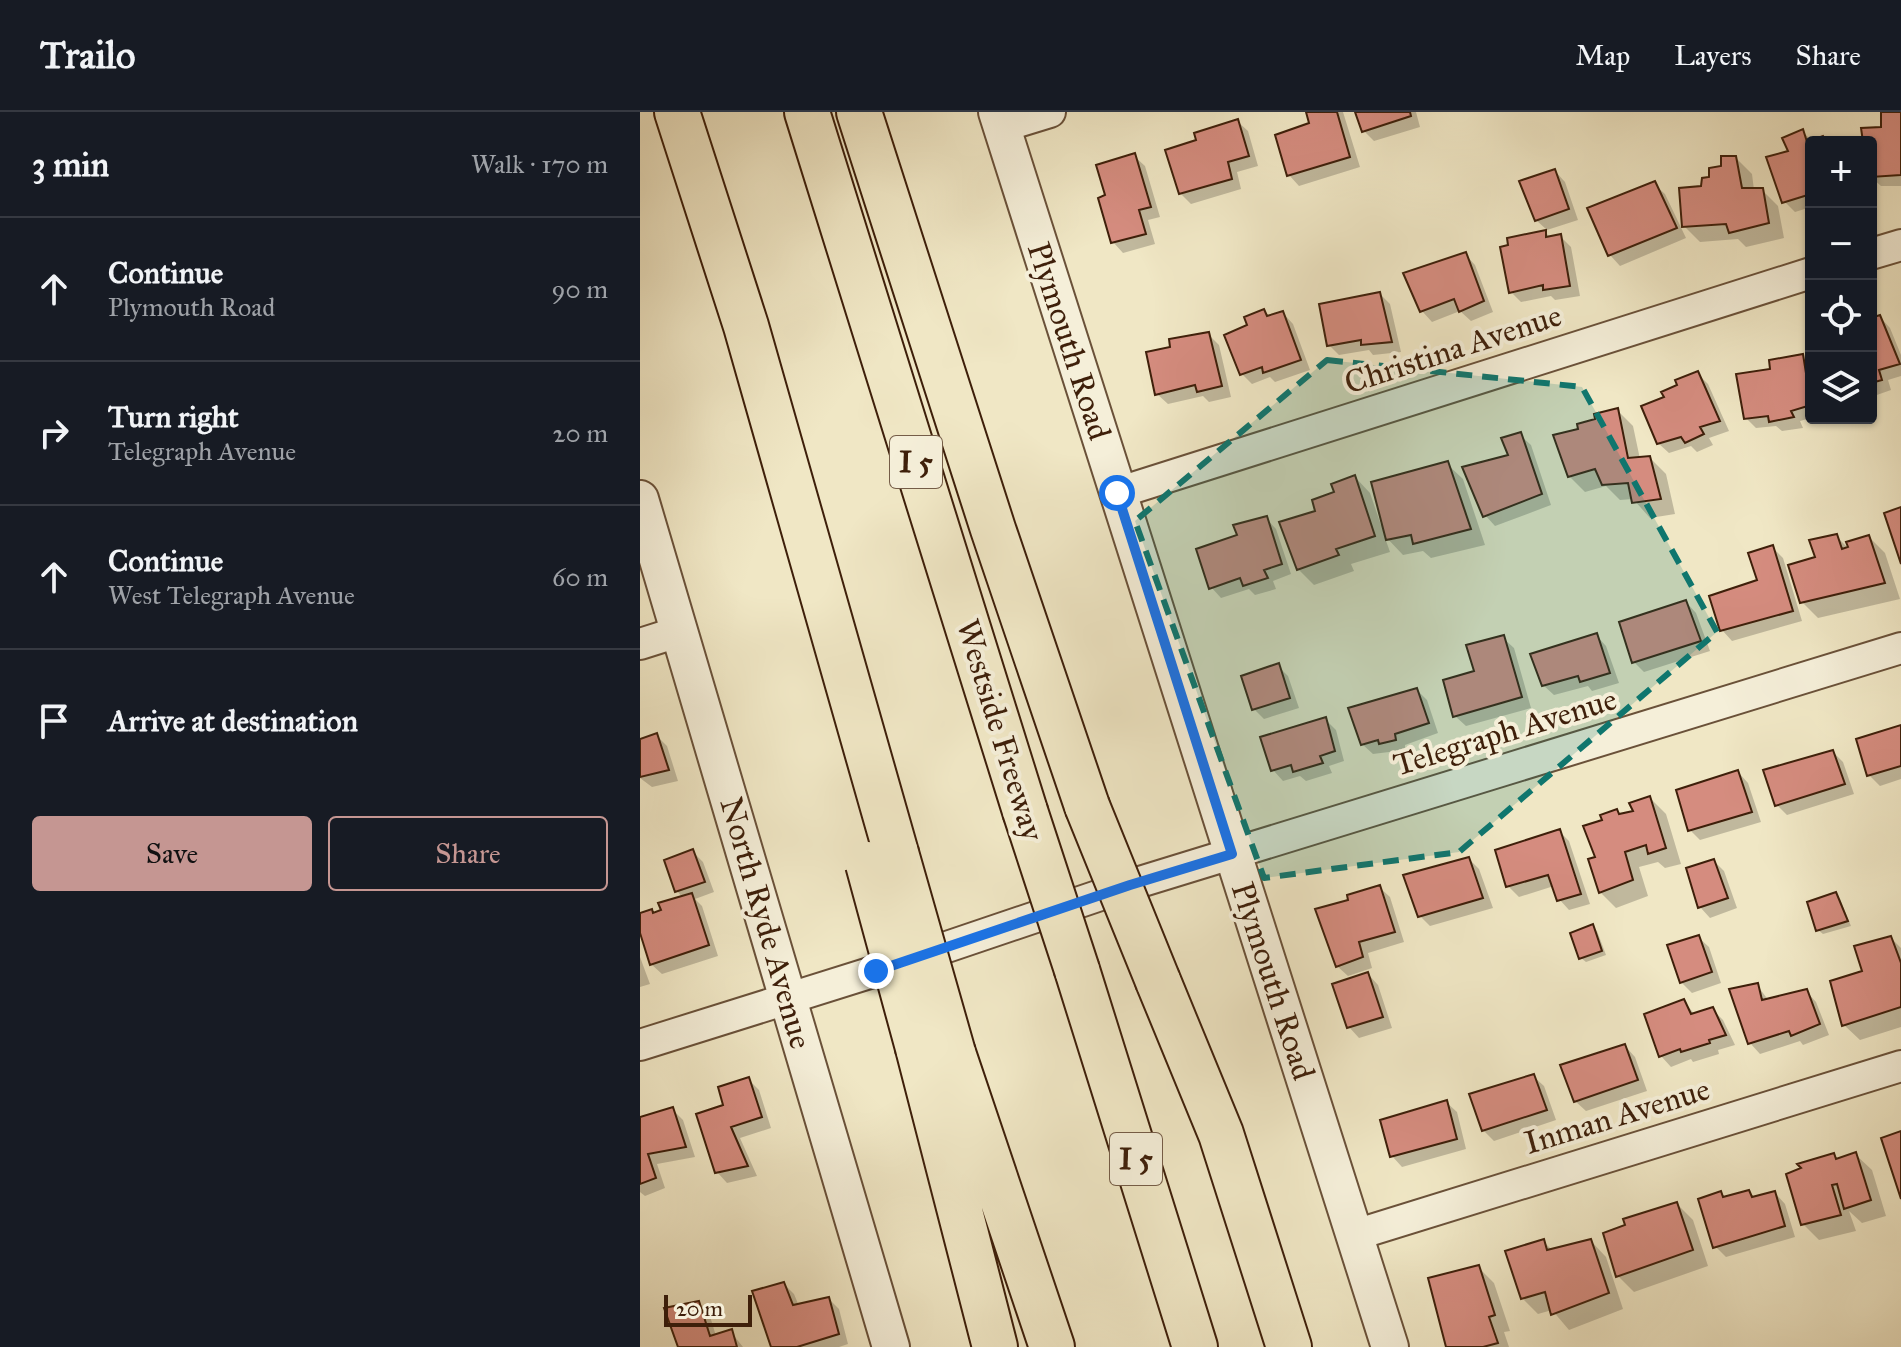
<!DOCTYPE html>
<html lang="en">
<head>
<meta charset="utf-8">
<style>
  :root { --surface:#171b24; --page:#20242c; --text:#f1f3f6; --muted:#9ea1a6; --line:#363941; --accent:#c59692 }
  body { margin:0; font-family:"IM FELL Great Primer",serif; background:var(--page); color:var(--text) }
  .controls { position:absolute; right:24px; top:24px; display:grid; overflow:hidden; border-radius:8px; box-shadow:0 2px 6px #0004 }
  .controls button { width:72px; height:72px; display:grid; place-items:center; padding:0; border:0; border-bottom:2px solid var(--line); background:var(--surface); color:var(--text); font:40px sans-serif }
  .scale { position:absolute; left:24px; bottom:20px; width:88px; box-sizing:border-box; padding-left:8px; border:4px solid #3e1f0a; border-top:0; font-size:22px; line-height:28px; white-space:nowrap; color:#3e1f0a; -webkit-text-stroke:6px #f5efd9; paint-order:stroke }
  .stop { position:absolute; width:24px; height:24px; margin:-18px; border:6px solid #1a73e8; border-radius:50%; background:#fff }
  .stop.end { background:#1a73e8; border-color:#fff; box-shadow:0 2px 8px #0008 }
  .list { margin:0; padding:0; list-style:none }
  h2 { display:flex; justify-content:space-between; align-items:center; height:104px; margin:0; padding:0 32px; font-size:34px }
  h2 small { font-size:26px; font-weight:400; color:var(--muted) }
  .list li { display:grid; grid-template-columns:52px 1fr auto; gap:24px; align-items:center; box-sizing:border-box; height:144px; padding:0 32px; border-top:2px solid var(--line) }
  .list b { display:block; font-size:30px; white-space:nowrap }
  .list p { margin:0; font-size:26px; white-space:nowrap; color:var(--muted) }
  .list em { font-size:26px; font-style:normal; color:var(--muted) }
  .actions { display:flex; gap:16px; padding:24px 32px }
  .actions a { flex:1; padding:18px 0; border:2px solid var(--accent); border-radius:8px; text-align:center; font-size:28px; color:var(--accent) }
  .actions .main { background:var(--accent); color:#111 }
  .icon { flex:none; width:44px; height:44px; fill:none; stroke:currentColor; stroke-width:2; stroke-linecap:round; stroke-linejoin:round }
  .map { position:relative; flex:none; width:1261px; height:1235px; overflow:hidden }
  header { display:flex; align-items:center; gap:48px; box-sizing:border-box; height:112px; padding:0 40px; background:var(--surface); border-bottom:2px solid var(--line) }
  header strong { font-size:38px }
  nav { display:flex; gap:44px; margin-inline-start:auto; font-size:28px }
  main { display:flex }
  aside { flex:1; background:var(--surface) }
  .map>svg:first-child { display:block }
  .shadow { fill:#0003 }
  .building { fill:#d58c7f; stroke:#3e1f0a; stroke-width:2 }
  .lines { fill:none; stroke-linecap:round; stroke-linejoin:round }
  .minor-casing { stroke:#6a5139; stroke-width:34 }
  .tertiary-casing { stroke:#6a5139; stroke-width:40 }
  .motorway-casing { stroke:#3e1f0a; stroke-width:48 }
  .minor { stroke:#f5efd9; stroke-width:30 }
  .tertiary { stroke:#f5efd9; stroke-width:36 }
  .motorway { stroke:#f0e7c5; stroke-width:44 }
  .motorway-bridge-casing { stroke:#3e1f0a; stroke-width:48; stroke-linecap:butt }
  .motorway-bridge { stroke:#f0e7c5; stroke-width:44 }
  .route { stroke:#1a73e8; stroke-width:10 }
  .marked { fill:#0f766e; fill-opacity:0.2; stroke:#0f766e; stroke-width:6; stroke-dasharray:16 10; stroke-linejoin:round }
  .labels { text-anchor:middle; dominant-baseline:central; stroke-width:8; stroke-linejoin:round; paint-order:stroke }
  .shield { fill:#f5efd9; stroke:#755d48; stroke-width:2 }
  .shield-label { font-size:30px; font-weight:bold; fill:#3e1f0a }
  .street-label { font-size:32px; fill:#3e1f0a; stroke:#f5efd9 }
</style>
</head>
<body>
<header>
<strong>Trailo</strong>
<nav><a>Map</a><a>Layers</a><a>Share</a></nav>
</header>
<main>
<aside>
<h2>3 min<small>Walk · 170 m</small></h2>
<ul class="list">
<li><svg class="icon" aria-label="ahead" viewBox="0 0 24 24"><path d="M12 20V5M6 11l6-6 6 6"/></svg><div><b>Continue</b><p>Plymouth Road</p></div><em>90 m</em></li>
<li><svg class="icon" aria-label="right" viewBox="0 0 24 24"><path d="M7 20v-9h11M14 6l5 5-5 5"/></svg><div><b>Turn right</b><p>Telegraph Avenue</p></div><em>20 m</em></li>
<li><svg class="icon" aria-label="ahead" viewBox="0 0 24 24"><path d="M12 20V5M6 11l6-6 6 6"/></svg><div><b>Continue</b><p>West Telegraph Avenue</p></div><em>60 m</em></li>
<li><svg class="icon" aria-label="arrive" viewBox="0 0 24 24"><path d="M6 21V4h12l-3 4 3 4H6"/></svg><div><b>Arrive at destination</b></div></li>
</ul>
<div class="actions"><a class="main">Save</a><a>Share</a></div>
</aside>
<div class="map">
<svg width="1261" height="1235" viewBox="0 0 1261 1235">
  <rect width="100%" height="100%" fill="#f0e7c5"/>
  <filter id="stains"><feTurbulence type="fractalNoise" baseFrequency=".0025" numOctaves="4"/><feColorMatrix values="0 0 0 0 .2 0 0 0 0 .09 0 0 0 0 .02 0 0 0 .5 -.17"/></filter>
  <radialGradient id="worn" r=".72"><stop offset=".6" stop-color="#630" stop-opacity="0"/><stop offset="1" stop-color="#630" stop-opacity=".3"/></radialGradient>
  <path class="shadow" d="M669 0H703L720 55 659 74 649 63 672 12Z
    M717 0H776L780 15 734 29 724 19Z
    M1243 0H1261V74H1241L1231 65V30H1225L1244 17Z
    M597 9 608 19 618 54 597 60 601 77 551 92 540 81 559 30Z
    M1163 20 1173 30 1183 26 1186 30H1171V95L1155 100 1144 89 1151 40Z
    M494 44 505 54 520 105 508 108 515 132 483 141 473 130 467 84Z
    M1096 46 1112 62 1114 78H1122L1138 94 1144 126 1106 135 1098 127 1060 130 1044 114 1063 76Z
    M915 59 925 70 938 108 907 118 896 108Z
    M1014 72 1025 82 1046 126 980 154 970 143Z
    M905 120 911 126 920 124 931 135 940 184 915 188 911 184 881 190 871 180Z
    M825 142 835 153 853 200 831 209 820 199 792 210 782 199 766 162Z
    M740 182 750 192 761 240 733 243 729 238 699 243 689 233Z
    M623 199 630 205 643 201 653 212 670 258 635 270 630 265 612 272 602 262 609 214Z
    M1240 205 1250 216 1261 243V264L1248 268 1251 278 1234 284 1231 281V209Z
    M568 222 579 233 591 285 569 290 563 284 528 292 517 282 532 237Z
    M1162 245 1171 254V306L1160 309 1163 316 1142 319 1136 314 1116 316 1106 306 1132 259Z
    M1058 262 1068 272 1089 319 1069 326 1073 333 1057 340 1051 334 1029 341 1018 331 1027 286Z
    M977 298 993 314 1000 347 1010 346 1026 362 1035 402 1010 406 993 387 980 388 966 374 945 380 929 364 940 318Z
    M880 323 891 333 911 393 855 414 845 403Z
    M807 352 823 367 845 433 791 446 783 439 763 443 744 423 750 440 711 452 714 459 674 473 658 457 677 400 715 365 730 381 741 413Z
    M626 406 636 417 651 462 633 469 636 477 615 483 609 477 581 486 571 475 599 425Z
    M1196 424 1212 440 1229 425 1245 441 1260 487 1178 506 1162 490 1177 446Z
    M1132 435 1143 446 1162 509 1092 529 1082 518 1119 469Z
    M1046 490 1056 501 1070 539 1004 560 994 550Z
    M956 523 966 534 979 571 952 579 948 574 914 583 903 573Z
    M863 526 874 536 891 596 826 614 815 604 837 561Z
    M638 554 648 564 659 596 624 607 614 597Z
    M777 578 787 588 798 621 765 633V638L733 642 722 632Z
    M685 607 696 618 704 649 689 654 692 661 666 669 660 664 643 669 633 658Z
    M1261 615V667L1240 674 1229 663Z
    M17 624 27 634 38 669 12 675 0 666V629Z
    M1193 640 1203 650 1214 682 1147 703 1137 693Z
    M1098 660 1108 671 1121 710 1060 728 1050 718Z
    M1010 686 1026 702 1041 752 1025 756 1018 750 999 755 1008 784 976 796 960 780 957 746 965 709 995 700Z
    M919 719 929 729 950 792 929 798 919 787 914 774 879 785 868 774Z
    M53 740 63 750 74 780 55 787 62 794 78 844 22 862 11 852 0 814V803L14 802 43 786 37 779Z
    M829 747 839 757 853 796 790 814 780 804Z
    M1074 749 1084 759 1097 796 1070 806 1060 795Z
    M739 775 750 785 764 830 728 841 732 856 708 864 697 854 711 789Z
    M1196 782 1200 787 1211 814 1183 822 1178 818Z
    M952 814 957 819 966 843 946 850 941 846Z
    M1058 825 1069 835 1081 871 1052 881 1041 870Z
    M1251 826 1261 836V915L1220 928 1204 913 1224 861Z
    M0 845 10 872 0 875Z
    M728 862 738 873 752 916 719 926 709 915Z
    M1117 873 1129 889 1166 879 1176 890 1189 923 1163 933 1160 929 1120 942 1110 931Z
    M1044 889 1055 903 1072 897 1083 908 1095 933 1078 938 1079 942 1053 950 1051 947 1031 955 1021 944Z
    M985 934 995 945 1007 979 946 999 935 989Z
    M893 964 904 974 916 1008 854 1029 843 1018Z
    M109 968 119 978 131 1016 100 1026 117 1064 87 1071 77 1060 86 994Z
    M806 990 817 1000 826 1037 762 1055 752 1044Z
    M32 997 43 1008 55 1045 17 1052 25 1076 5 1084 0 1080V1007Z
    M1193 1043 1198 1048 1216 1043 1232 1058 1246 1104 1222 1111 1209 1099 1216 1119 1179 1128 1163 1112Z
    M1109 1080 1115 1086 1135 1081 1145 1092 1155 1125 1086 1145 1075 1134 1081 1081 1086 1086Z
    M1037 1092 1053 1108 1068 1154 994 1180 978 1164Z
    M903 1129 913 1139 951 1129 966 1145 983 1197 929 1218 912 1198 898 1202 882 1186Z
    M838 1155 854 1171 870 1219 864 1220 869 1235H808Z
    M144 1172 154 1182 159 1194 189 1187 199 1197 208 1232 199 1235H133Z
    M59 1191 69 1201 76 1224 91 1220 103 1235H40Z"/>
  <path class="building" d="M666 0H697L710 45 647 64 635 23 669 11Z
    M715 0H770L771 4 722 20Z
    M1241 0H1261V63L1231 65V30H1223L1221 16 1241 15Z
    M598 7 609 44 588 50 592 67 539 82 525 38 556 28 554 21Z
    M1163 17 1167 30 1183 24 1186 30H1171V82L1142 91 1126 45 1148 39 1142 26Z
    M495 41 511 95 499 98 506 122 471 131 458 86 465 83 456 53Z
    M1081 44H1096L1102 76H1123L1129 111 1089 121 1086 112 1042 115 1039 76 1061 74 1062 66 1069 65V56L1081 54Z
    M915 57 929 97 895 109 879 69Z
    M1015 69 1037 116 968 144 947 96Z
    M906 118V125L921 122 930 174 903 178V173L869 181 860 135 868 133 867 126Z
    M826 140 844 189 819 200 814 187 780 200 763 161Z
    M740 180 752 230 721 233V228L687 234 679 192Z
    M624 197 627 204 643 199 661 248 623 261 622 255 600 263 584 223 607 213 604 205Z
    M1240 203 1260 252 1239 258 1242 268 1231 271V206Z
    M569 220 582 274 557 280 555 273 515 283 506 240 530 235 529 227Z
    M1163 242 1171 293 1151 299 1154 305 1129 310 1128 304 1104 307 1096 262 1130 257 1129 248Z
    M1058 259 1080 309 1060 315 1064 322 1045 331 1041 325 1017 332 1001 294 1024 285 1021 280 1037 273 1035 268Z
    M978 296 988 346 1010 344 1021 387 992 391 988 371 962 373 955 357 928 365 913 323 938 317 937 312 955 307 954 302Z
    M881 320 902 382 843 405 822 355 868 343 861 326Z
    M808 349 831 417 773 432 771 423 746 428 731 370Z
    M715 363 735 424 696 437 699 443 657 458 639 410 675 399 672 388 694 380 691 372Z
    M1261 395V452L1244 401Z
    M627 404 642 452 624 458 628 466 603 474 600 466 569 477 556 437 597 423 593 413Z
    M1197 422 1202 437 1208 435 1206 430 1229 423 1245 471 1160 491 1148 453 1175 445 1169 428Z
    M1133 433 1153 499 1080 519 1069 484 1117 468 1108 441Z
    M1046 488 1061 529 992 551 979 510Z
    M957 521 970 561 940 570 938 564 902 574 890 542Z
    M864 523 882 585 813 605 803 568 834 559 826 533Z
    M639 551 650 586 612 598 601 564Z
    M777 576 789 611 755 622 756 628 739 632 738 628 721 633 708 596Z
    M686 605 695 639 680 644 683 651 653 660 651 653 631 659 620 625Z
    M1261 613V654L1227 664 1216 627Z
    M17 621 29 658 0 665V627Z
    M1193 638 1205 672 1135 694 1123 658Z
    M1098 658 1112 700 1048 719 1036 678Z
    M1010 684 1026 736 1008 742 1006 733 985 740 993 768 959 781 948 747 955 745 943 714 962 708 960 703 977 697 979 702 993 699 989 691Z
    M920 717 941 782 917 789 908 763 866 775 855 738Z
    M53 737 65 770 35 780 24 748Z
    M829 745 843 786 778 805 763 763Z
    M1074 747 1088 786 1058 796 1046 756Z
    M740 773 755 820 719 830 723 845 696 855 675 797 708 788 707 783Z
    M1196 780 1208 809 1176 819 1167 790Z
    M52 781 69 833 10 853 0 821V801L12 797 13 801 21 798 18 791Z
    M953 812 962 839 939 847 930 821Z
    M1059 823 1072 860 1040 871 1027 833Z
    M1251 824 1261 851V895L1202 914 1190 869 1222 859 1214 834Z
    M728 860 743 905 707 916 692 872Z
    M1118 871 1122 888 1167 877 1180 912 1151 924 1149 919 1108 932 1089 877Z
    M1044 887 1051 902 1073 895 1086 923 1069 928 1070 931 1041 940 1040 937 1019 945 1004 902Z
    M985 932 998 968 934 990 920 953Z
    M894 962 907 998 842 1019 829 982Z
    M109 965 122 1005 91 1015 108 1054 75 1061 56 1002 83 993 78 975Z
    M807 988 817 1027 750 1045 740 1008Z
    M33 995 46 1035 8 1042 16 1066 0 1072V1005Z
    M1261 1019V1087L1241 1026Z
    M1216 1040 1231 1088 1204 1097 1197 1072 1192 1073 1201 1103 1161 1113 1146 1062 1161 1056 1157 1052 1194 1041 1196 1047Z
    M1109 1078 1112 1085 1135 1079 1145 1114 1073 1136 1058 1087 1081 1079 1083 1085Z
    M1037 1090 1053 1138 976 1165 963 1121 985 1113 983 1107Z
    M904 1127 907 1138 951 1127 969 1181 911 1203 905 1180 881 1187 865 1139Z
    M839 1153 855 1203 849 1205 858 1231 843 1235H806L788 1166Z
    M144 1170 153 1193 189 1185 199 1222 157 1235H131L112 1179Z
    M59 1189 70 1224 92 1217 97 1235H38L24 1196Z"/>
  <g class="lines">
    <defs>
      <path id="minor" d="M361 15 410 0
        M1231 142 1261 133
        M477 381 1171 161
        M0 532 41 519
        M0 933 236 859 490 773 1261 536
        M715 1123 1261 954"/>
      <path id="tertiary" d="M357 0 750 1235
        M0 387 251 1235"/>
      <path id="motorway" d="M37 0 106 214 256 741
        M167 0 385 699
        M219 0 353 417 447 694
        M437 858 555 1235
        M518 869 581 1022 649 1235
        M278 936 355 1235
        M313 941 412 1235"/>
    </defs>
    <use href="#minor" class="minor-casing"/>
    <use href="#tertiary" class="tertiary-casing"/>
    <use href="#motorway" class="motorway-casing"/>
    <use href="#minor" class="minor"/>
    <use href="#tertiary" class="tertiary"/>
    <use href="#motorway" class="motorway"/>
    <defs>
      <path id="motorway-bridge" d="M447 694 518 869
        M385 699 437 858
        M256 741 313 941
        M228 752 278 936"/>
    </defs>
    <use href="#motorway-bridge" class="motorway-bridge-casing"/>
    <use href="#motorway-bridge" class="motorway-bridge"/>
  </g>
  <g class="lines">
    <path class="route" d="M236 859 490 773 592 742 477 381"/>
  </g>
  <path class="marked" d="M687 248 942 275 1077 520 819 740 624 766 495 409Z"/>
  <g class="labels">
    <g class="shield">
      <rect x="250" y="324" width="52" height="52" rx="6"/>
      <rect x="470" y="1021" width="52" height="52" rx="6"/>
    </g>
    <g class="shield-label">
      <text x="276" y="350">I 5</text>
      <text x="496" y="1047">I 5</text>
    </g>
    <g class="street-label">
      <text transform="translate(429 229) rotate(72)">Plymouth Road</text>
      <text transform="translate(813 237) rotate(-18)">Christina Avenue</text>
      <text transform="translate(360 618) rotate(73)">Westside Freeway</text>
      <text transform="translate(865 620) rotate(-17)">Telegraph Avenue</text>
      <text transform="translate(126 811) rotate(74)">North Ryde Avenue</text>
      <text transform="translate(633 869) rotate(72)">Plymouth Road</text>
      <text transform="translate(977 1004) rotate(-17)">Inman Avenue</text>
    </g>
  </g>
  <rect width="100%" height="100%" filter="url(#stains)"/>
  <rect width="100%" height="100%" fill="url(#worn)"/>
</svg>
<div class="controls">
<button>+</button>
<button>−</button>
<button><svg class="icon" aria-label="locate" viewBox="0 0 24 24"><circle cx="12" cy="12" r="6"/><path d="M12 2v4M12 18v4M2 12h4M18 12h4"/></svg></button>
<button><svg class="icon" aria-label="layers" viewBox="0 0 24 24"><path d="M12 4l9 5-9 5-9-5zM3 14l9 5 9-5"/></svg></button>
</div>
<div class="scale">20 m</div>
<div class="stop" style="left:477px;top:381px"></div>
<div class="stop end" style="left:236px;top:859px"></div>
</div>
</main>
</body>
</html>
